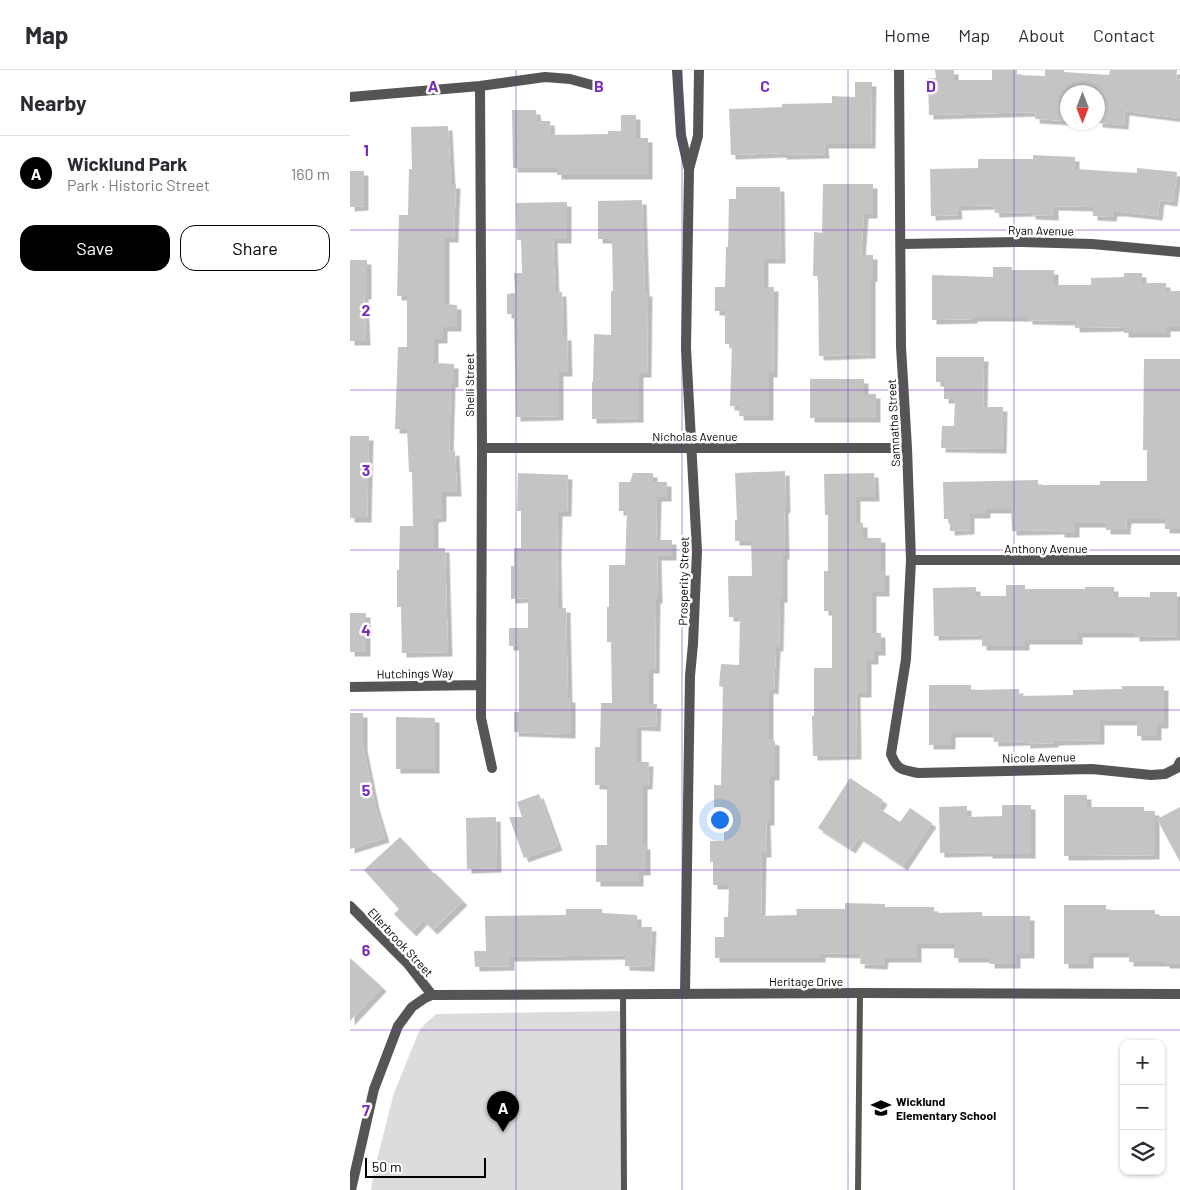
<!DOCTYPE html>
<html lang="en">
<head>
<meta charset="utf-8">
<style>
  :root { --surface:#fff; --page:#f2f2f3; --text:#2b2b33; --muted:#7c7c81; --line:#e1e1e2; --accent:#000 }
  body { margin:0; font-family:Barlow,sans-serif; background:var(--page); color:var(--text) }
  .controls { position:absolute; right:15px; bottom:15px; display:grid; overflow:hidden; border-radius:10px; box-shadow:0 1px 4px #0004 }
  .controls button { width:45px; height:45px; display:grid; place-items:center; padding:0; border:0; border-bottom:1px solid var(--line); background:var(--surface); color:var(--text); font:25px sans-serif }
  .compass { position:absolute; left:710px; top:15px; width:45px; height:45px; border-radius:50%; background:var(--surface); box-shadow:0 1px 4px #0004; rotate:180deg }
  .scale { position:absolute; left:15px; bottom:12px; width:121px; box-sizing:border-box; padding-left:5px; border:2px solid #000; border-top:0; font-size:14px; line-height:18px; white-space:nowrap; color:#000; -webkit-text-stroke:4px #fff; paint-order:stroke }
  .you { position:absolute; left:369px; top:749px; width:18px; height:18px; margin:-12px; border:4px solid #fff; border-radius:50%; background:#1a73e8; box-shadow:0 0 0 8px #1a73e833 }
  .badge { display:grid; place-items:center; width:32px; height:32px; border-radius:50%; background:var(--accent); color:#fff; font-size:16px; font-weight:700 }
  .pin { position:absolute; translate:-50% -41px; filter:drop-shadow(0 1px 2px #0008) }
  .pin::after { content:''; position:absolute; top:26px; width:18px; height:15px; background:inherit; clip-path:polygon(0 0,100% 0,50% 100%) }
  .list { margin:0; padding:0; list-style:none }
  h2 { display:flex; justify-content:space-between; align-items:center; height:65px; margin:0; padding:0 20px; font-size:21px }
  h2 small { font-size:16px; font-weight:400; color:var(--muted) }
  .list li { display:grid; grid-template-columns:32px 1fr auto; gap:15px; align-items:center; box-sizing:border-box; height:75px; padding:0 20px; border-top:1px solid var(--line) }
  .list b { display:block; font-size:19px; white-space:nowrap }
  .list p { margin:0; font-size:16px; white-space:nowrap; color:var(--muted) }
  .list em { font-size:16px; font-style:normal; color:var(--muted) }
  .actions { display:flex; gap:10px; padding:15px 20px }
  .actions a { flex:1; padding:11px 0; border:1px solid var(--accent); border-radius:15px; text-align:center; font-size:18px; color:var(--accent) }
  .actions .main { background:var(--accent); color:#fff }
  .icon { flex:none; width:28px; height:28px; fill:none; stroke:currentColor; stroke-width:2; stroke-linecap:round; stroke-linejoin:round }
  .map { position:relative; flex:none; width:830px; height:1120px; overflow:hidden }
  header { display:flex; align-items:center; gap:30px; box-sizing:border-box; height:70px; padding:0 25px; background:var(--surface); border-bottom:1px solid var(--line) }
  header strong { font-size:24px }
  nav { display:flex; gap:28px; margin-inline-start:auto; font-size:18px }
  main { display:flex }
  aside { flex:1; background:var(--surface) }
  .map>svg:first-child { display:block }
  .green { fill:#dcdcdc }
  .building { fill:#c4c4c4; filter:url(#shadow) }
  .lines { fill:none; stroke-linecap:round; stroke-linejoin:round }
  .service { stroke:#555; stroke-width:6 }
  .minor { stroke:#555; stroke-width:10 }
  .tertiary { stroke:#555; stroke-width:10 }
  .grid { fill:none; stroke:#7b2cbf; stroke-width:1; stroke-opacity:0.55 }
  .labels { text-anchor:middle; dominant-baseline:central; stroke-width:5; stroke-linejoin:round; paint-order:stroke }
  .street-label { font-size:12px; fill:#000; stroke:#fff }
  .poi-label { font-size:12px; font-weight:bold; fill:#000; stroke:#fff; text-anchor:start }
  .grid-label { font-size:16px; text-anchor:middle; font-weight:bold; fill:#7b2cbf; stroke:#fff; stroke-width:5; stroke-linejoin:round; paint-order:stroke }
</style>
</head>
<body>
<header>
<strong>Map</strong>
<nav><a>Home</a><a>Map</a><a>About</a><a>Contact</a></nav>
</header>
<main>
<aside>
<h2>Nearby<small></small></h2>
<ul class="list">
<li><span class="badge">A</span><div><b>Wicklund Park</b><p>Park · Historic Street</p></div><em>160 m</em></li>
</ul>
<div class="actions"><a class="main">Save</a><a>Share</a></div>
</aside>
<div class="map">
<svg width="830" height="1120" viewBox="0 0 830 1120">
  <defs>
    <filter id="shadow"><feDropShadow dx="4.5" dy="4.5" stdDeviation="0" flood-color="#0004"/></filter>
  </defs>
  <rect width="100%" height="100%" fill="#fff"/>
  <path class="green" d="M271 941 272 1120H21L24 1101 44 1023 70 959 86 944Z"/>
  <path class="building" d="M585 0H604V10H642V0H667V5L695 6V0H714V2L759 5 760 0H827L826 9 830 10V48L775 41 774 55 748 53V22H718V51L685 49 686 42 579 45 578 8H586Z
    M505 12H522L521 74H474L475 84 432 85V83L381 85 379 39 432 37V34L482 33V26L505 27Z
    M162 40H186L187 51H200L201 65 258 64V61H271V45H286V68H298V105H207V98H163Z
    M98 56 101 114H106L105 138 104 168H95V234L107 235V257H93V269H84V293L104 294V313H101L99 382 105 381 107 422H92V447L84 448V478H95L98 582 52 583 51 537H47V500H49L50 456H63L62 402H59L57 359H45L48 277H57V226H47L49 145H58L59 99H62L61 57Z
    M683 85 725 87V99L787 103V98L827 102 823 132 810 130 808 146 772 142H763L762 147 743 146V137L704 136V146L681 145V142L645 143 644 135 607 136 608 145 581 146 580 99 628 98V89H683Z
    M0 101H14V136L0 137Z
    M473 114H523V144H514L511 185H523V207H521V284L469 286 468 206H463L464 162 472 163Z
    M386 117H430L431 189H414V217H424L423 303H419V346H389V336H380L382 274H375V241H365V217H375L376 177H378L379 129H386Z
    M292 130 295 222H298L297 303H289V348L242 349V312H243L244 264 261 265V221H263L262 169H248V131Z
    M217 132V169H203L205 222H212L213 266H217L218 302H209V346L166 347 164 244H157V224L165 223 164 203H172L171 170H167L166 133Z
    M0 190H17V225H14L16 271H0Z
    M643 197H662V200H704V215H741V208L774 207V203H792V213H816V221H830V257H816V263H774V257L725 258V251L678 250V247H623V249L582 250V205L643 207Z
    M586 287H634L633 337H653L652 379 591 378 592 356H604L605 329H594V312H586Z
    M794 289H830V459H815V449H777L776 460H756V453H725V463H710V460L662 461 661 439H636V444H620V460L600 461V449H594L593 412 688 410V415H750V411H797V380H793Z
    M460 309H514V324H526V348H460Z
    M0 366H19L17 448H0Z
    M435 401 436 438 434 439 435 485H433V528H430L429 577H426L424 620 419 619V670L425 671V706H420V751H416L417 783H412L411 846 447 845 446 839H495V833L535 834V837H584V843L632 842V846H680V884H666V894H640V888H604V874H567V888H534L533 895 510 894 511 884 471 883V888H365V867H374V847H378L379 815H363V792H360V771H374V737H364V715H371L373 617 369 616 371 594 389 595 390 547H379L378 506H402L401 471H385V450H387L385 403Z
    M168 403 218 405 217 442H208L207 487 208 538H216L218 628H221V664L164 662V642H169V576H159V558H178V528L161 529V496H164V478H171V441H167Z
    M283 403H303V412H317V427H307L306 470H322V486H307L308 529H306L305 599H299V634H307L306 657 287 656V692H299L298 715H293V775H296V801H289V812H246V775H257V715H245V677H250L251 633H262L261 572H257V537H259V495H275L277 441H269V412H280Z
    M524 403 525 427H506V453H513V468H531V501H535V522H522V563H531V581H524V590H517V623H506L507 685 463 686 462 646H464V598H482V541H474V501H478V445H475L474 404Z
    M656 515H675V519H735V517H764V527H800V522H827V566L785 567V563H728V570H675V576H632V565L584 566 583 518 626 517V526H656Z
    M0 543H16V582H0Z
    M579 615H621V620L669 619V626L723 625V620L772 619V616H814V654H807V666H787V651H750V670L704 671V673L676 674V671L644 672 643 663H601V675H579Z
    M0 643H13V676L25 735 35 768 0 779Z
    M46 647 85 648V699H46Z
    M500 708 533 730 528 738 550 752 560 738 582 753 553 796 509 767 501 779 468 758Z
    M189 724 208 776 174 788 159 747H172L167 732Z
    M714 725H737V737H794V741H805V785L714 786Z
    M652 735H681V784H638V782L590 783 589 737 617 736V747L652 746Z
    M830 737V792L807 749Z
    M146 747 147 798 117 799 116 748Z
    M50 767 84 804 85 803 113 831 83 860 73 850 62 862 44 844 49 839 14 800Z
    M714 835H756V840H805V846H830V894H815V892H779V883H739V894H714Z
    M216 839H252V843L287 845V857H302L300 897 275 896V885L160 887V896L125 897 124 881H136L135 846 216 845Z
    M0 888 32 917 0 951Z"/>
  <g class="lines">
    <path class="service" d="M273 925 274 1120
      M508 1120 510 923"/>
    <path class="minor" d="M327 0 331 65 339 100 336 278 347 481 343 574 340 606 335 924
      M549 0 551 277 557 378 561 490 556 589 541 684C547 700 552 700 568 703L742 699 801 705 815 704 827 698 830 692
      M130 16 132 378 131 648 142 698
      M0 27 130 16 195 7 220 9 242 15
      M339 99 348 66 349 0
      M551 174 672 172 742 174 830 182
      M132 378H557
      M561 490H830
      M0 617 131 615
      M0 836 58 894 82 925"/>
    <path class="tertiary" d="M1 1120 24 1019 48 956 62 937 75 928 82 925 510 923 830 924"/>
  </g>
  <path class="grid" d="M166 0V1120M332 0V1120M498 0V1120M664 0V1120M0 160H830M0 320H830M0 480H830M0 640H830M0 800H830M0 960H830"/>
  <defs>
    <symbol id="school-bare" viewBox="-9 -9 18 18"><path d="M0-5L7-2L0 1L-7-2ZM-4 1L0 2.5L4 1V4Q0 6-4 4Z" fill="#000" stroke="#fff" stroke-width="2.5" paint-order="stroke"/></symbol>
  </defs>
  <g fill-rule="evenodd">
    <use href="#school-bare" x="517" y="1024" width="28" height="28"/>
  </g>
  <g class="labels">
    <g class="street-label">
      <text transform="translate(691 160) rotate(1)">Ryan Avenue</text>
      <text transform="translate(119 315) rotate(-90)">Shelli Street</text>
      <text transform="translate(543 353) rotate(-93)">Samnatha Street</text>
      <text x="345" y="366">Nicholas Avenue</text>
      <text x="696" y="478">Anthony Avenue</text>
      <text transform="translate(333 511) rotate(-89)">Prosperity Street</text>
      <text transform="translate(65 603) rotate(-1)">Hutchings Way</text>
      <text transform="translate(689 687) rotate(-1)">Nicole Avenue</text>
      <text transform="translate(51 872) rotate(47)">Ellerbrook Street</text>
      <text x="456" y="911">Heritage Drive</text>
    </g>
    <g class="poi-label">
      <text x="546" y="1031">Wicklund<tspan x="546" dy="14">Elementary School</tspan></text>
    </g>
  </g>
  <g class="grid-label">
    <text x="83" y="22">A</text>
    <text x="249" y="22">B</text>
    <text x="415" y="22">C</text>
    <text x="581" y="22">D</text>
    <text x="16" y="86">1</text>
    <text x="16" y="246">2</text>
    <text x="16" y="406">3</text>
    <text x="16" y="566">4</text>
    <text x="16" y="726">5</text>
    <text x="16" y="886">6</text>
    <text x="16" y="1046">7</text>
  </g>
</svg>
<div class="controls">
<button>+</button>
<button>−</button>
<button><svg class="icon" aria-label="layers" viewBox="0 0 24 24"><path d="M12 4l9 5-9 5-9-5zM3 14l9 5 9-5"/></svg></button>
</div>
<svg class="compass" viewBox="-18 -18 36 36"><path d="M0-13l5 13h-10z" fill="#e53935"/><path d="M0 13l5-13h-10z" fill="#7c7c81"/></svg>
<div class="scale">50 m</div>
<div class="you"></div>
<div class="pin badge" style="left:153px;top:1062px">A</div>
</div>
</main>
</body>
</html>
